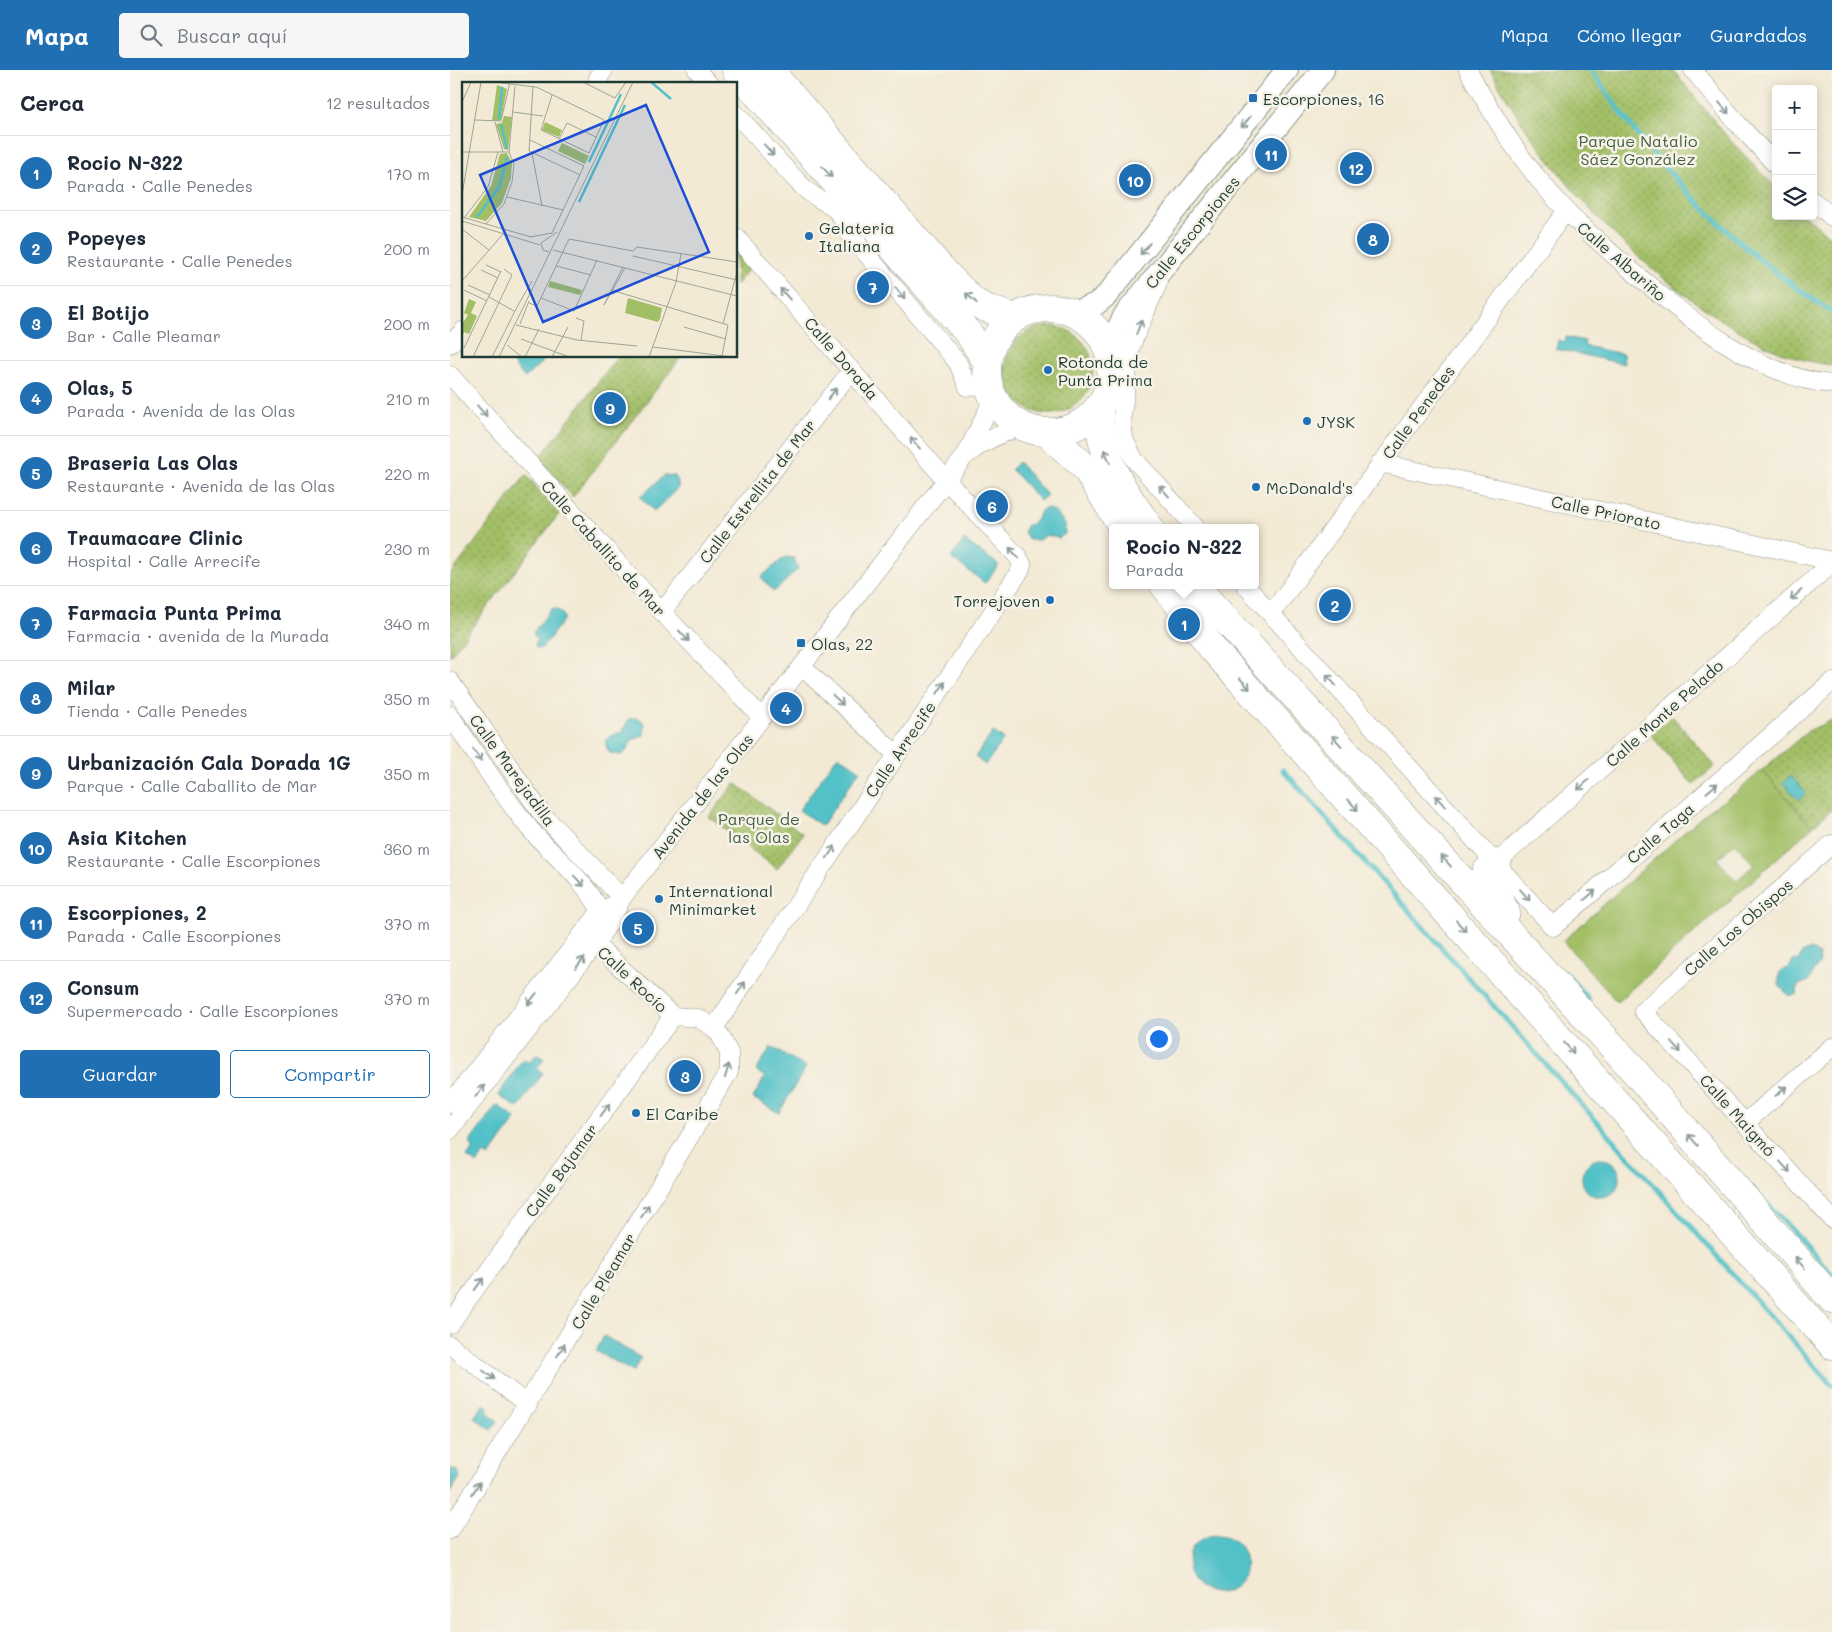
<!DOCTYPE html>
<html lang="es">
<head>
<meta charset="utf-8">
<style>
  :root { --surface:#fff; --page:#f6f6f7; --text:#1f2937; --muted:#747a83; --line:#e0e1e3; --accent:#1f6fb2 }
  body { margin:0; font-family:Mali,sans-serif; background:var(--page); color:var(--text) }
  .controls { position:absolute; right:15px; top:15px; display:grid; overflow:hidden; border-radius:5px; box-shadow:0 2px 12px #0003 }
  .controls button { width:45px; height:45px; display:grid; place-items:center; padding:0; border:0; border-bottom:1px solid var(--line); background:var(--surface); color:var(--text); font:25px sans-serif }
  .you { position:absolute; left:708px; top:968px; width:18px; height:18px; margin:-12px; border:4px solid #fff; border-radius:50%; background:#1a73e8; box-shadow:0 0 0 8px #1a73e833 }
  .badge { display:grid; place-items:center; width:32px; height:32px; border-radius:50%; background:var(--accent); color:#fff; font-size:16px; font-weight:700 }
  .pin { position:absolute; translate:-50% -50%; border:2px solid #fff; box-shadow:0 1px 5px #0006 }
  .popup { position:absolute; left:659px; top:454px; width:150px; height:65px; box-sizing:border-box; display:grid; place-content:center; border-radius:5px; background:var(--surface); filter:drop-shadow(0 1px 4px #0005); font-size:16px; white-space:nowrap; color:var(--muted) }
  .popup b { font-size:19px; color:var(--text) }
  .popup::after { content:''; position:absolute; left:50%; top:100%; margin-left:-10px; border:10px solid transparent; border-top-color:var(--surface) }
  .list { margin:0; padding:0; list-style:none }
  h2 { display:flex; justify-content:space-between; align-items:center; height:65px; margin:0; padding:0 20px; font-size:21px }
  h2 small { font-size:16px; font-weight:400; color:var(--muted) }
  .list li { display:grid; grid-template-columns:32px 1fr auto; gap:15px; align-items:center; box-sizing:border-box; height:75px; padding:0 20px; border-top:1px solid var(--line) }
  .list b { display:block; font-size:19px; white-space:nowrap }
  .list p { margin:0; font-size:16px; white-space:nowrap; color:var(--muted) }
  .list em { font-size:16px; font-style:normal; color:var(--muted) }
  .actions { display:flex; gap:10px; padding:15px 20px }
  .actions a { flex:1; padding:11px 0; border:1px solid var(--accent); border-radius:5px; text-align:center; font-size:18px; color:var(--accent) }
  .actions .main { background:var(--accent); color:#fff }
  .icon { flex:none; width:28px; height:28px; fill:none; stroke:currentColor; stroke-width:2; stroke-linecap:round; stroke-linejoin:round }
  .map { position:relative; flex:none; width:1382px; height:1562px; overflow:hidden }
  header { display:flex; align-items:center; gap:30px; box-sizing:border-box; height:70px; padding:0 25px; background:var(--accent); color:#fff }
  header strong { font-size:24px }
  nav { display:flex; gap:28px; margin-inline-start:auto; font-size:18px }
  .search { width:350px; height:45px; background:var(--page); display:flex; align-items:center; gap:12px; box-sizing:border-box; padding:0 18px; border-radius:5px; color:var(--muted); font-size:19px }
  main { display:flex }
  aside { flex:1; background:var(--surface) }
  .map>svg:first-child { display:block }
  .grass { fill:url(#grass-dots); stroke:#607e4d }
  .garden { fill:#a2bf66; stroke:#607e4d; fill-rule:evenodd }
  .water { fill:#53c1c8; stroke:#397f7e }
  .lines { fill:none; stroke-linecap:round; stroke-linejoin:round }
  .stream { stroke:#53c1c8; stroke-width:5 }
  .minor-casing { stroke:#899484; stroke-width:19 }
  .tertiary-casing { stroke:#899484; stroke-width:24 }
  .trunk-casing { stroke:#899484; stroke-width:29 }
  .minor { stroke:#fff; stroke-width:18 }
  .tertiary { stroke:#fff; stroke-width:22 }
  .trunk { stroke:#fff; stroke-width:28 }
  .oneway { stroke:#8f9e9a }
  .poi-dot { fill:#1f6fb2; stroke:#f7f3e8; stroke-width:2 }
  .labels { text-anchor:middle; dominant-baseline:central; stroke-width:5; stroke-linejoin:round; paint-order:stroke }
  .poi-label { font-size:16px; fill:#1f3d34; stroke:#f7f3e8; text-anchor:start }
  .park-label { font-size:16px; fill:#405e40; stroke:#f7f3e8 }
  .street-label { font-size:16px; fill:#1f3d34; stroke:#f7f3e8 }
  .inset-river { fill:none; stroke:#53c1c8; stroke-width:2.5 }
  .inset-road { fill:none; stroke:#9ea595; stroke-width:1 }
  .view { fill:#1d4ed8; fill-opacity:0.15; stroke:#1d4ed8; stroke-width:2.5 }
  .inset-edge { fill:none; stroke:#1f3d34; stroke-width:2.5 }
</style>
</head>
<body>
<header>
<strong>Mapa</strong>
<div class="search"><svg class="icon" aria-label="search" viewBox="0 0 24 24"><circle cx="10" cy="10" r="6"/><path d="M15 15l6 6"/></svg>Buscar aquí</div>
<nav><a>Mapa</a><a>Cómo llegar</a><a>Guardados</a></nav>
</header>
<main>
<aside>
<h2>Cerca<small>12 resultados</small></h2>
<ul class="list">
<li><span class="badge">1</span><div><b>Rocio N-322</b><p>Parada · Calle Penedes</p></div><em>170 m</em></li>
<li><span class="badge">2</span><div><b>Popeyes</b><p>Restaurante · Calle Penedes</p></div><em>200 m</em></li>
<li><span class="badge">3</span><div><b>El Botijo</b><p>Bar · Calle Pleamar</p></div><em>200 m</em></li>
<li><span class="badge">4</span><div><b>Olas, 5</b><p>Parada · Avenida de las Olas</p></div><em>210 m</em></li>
<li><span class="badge">5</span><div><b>Braseria Las Olas</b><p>Restaurante · Avenida de las Olas</p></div><em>220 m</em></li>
<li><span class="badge">6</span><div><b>Traumacare Clinic</b><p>Hospital · Calle Arrecife</p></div><em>230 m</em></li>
<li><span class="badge">7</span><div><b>Farmacia Punta Prima</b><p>Farmacia · avenida de la Murada</p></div><em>340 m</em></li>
<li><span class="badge">8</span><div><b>Milar</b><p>Tienda · Calle Penedes</p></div><em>350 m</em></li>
<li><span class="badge">9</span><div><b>Urbanización Cala Dorada 1G</b><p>Parque · Calle Caballito de Mar</p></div><em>350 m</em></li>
<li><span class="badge">10</span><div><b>Asia Kitchen</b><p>Restaurante · Calle Escorpiones</p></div><em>360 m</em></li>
<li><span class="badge">11</span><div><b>Escorpiones, 2</b><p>Parada · Calle Escorpiones</p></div><em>370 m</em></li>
<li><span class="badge">12</span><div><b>Consum</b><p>Supermercado · Calle Escorpiones</p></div><em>370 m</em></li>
</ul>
<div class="actions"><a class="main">Guardar</a><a>Compartir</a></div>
</aside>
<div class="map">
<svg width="1382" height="1562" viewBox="0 0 1382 1562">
  <defs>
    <pattern id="grass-dots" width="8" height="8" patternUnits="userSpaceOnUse" patternTransform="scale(1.25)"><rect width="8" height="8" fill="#a2bf66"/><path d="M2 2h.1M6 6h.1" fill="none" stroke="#839c55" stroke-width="1.8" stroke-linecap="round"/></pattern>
  </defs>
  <rect width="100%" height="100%" fill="#f7f3e8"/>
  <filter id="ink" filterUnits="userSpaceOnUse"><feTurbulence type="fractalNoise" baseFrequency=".02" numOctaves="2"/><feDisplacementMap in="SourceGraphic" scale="10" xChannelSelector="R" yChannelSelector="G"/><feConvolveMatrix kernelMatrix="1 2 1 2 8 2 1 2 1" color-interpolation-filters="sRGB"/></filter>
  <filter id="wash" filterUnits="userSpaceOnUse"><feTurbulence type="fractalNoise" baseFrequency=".0096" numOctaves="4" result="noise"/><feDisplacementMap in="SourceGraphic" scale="20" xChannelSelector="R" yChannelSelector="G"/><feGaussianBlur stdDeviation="1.12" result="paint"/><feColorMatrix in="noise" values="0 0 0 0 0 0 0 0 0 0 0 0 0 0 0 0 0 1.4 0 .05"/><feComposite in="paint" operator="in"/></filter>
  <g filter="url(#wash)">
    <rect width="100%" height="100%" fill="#f3ead5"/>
    <path class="grass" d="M1040 0H1223L1278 68 1326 118V146H1356L1382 169V295C1339 291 1303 270 1267 247 1172 185 1095 99 1040 0Z
      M286 177 302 195 286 215Z
      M555 300a44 44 0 1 1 88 0a44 44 0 1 1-88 0Z
      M168 286H232L123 427 89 389Z
      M76 405 109 444 0 586V505Z
      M1222 646 1265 696 1243 715 1201 665Z
      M1382 650V739L1362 757 1312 700 1358 661Z
      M285 713 353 764 327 799 259 747Z"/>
    <path class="garden" d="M1312 700 1362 757 1167 932 1113 871 1259 740 1286 723ZM1285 773 1304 795 1286 811 1267 789Z"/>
    <path class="water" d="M1116 267 1135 271 1134 276 1173 284 1174 294 1106 279 1108 270 1115 272Z
      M72 286H98L75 308 63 294Z
      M568 392 597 425 590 431 561 399Z
      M215 405 225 406 228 411V418L204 441 190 427Z
      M597 438 604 441 615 454V464L609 468 597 465 588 470H579L574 462 576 456 585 452 592 440Z
      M514 470 549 495 535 513 501 488Z
      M335 487 344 488 348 499 324 522 311 507Z
      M101 539C107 537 114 543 114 549L93 577 88 579 85 576 87 569 83 563Z
      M188 648 195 653 194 665 181 671 177 680 171 685 160 683C150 670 160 665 172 662L179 649Z
      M543 662 554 669 535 695 525 687Z
      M388 685 410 700 372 756 349 740Z
      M1341 706 1356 723 1349 730 1333 713Z
      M1361 879 1369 885 1370 893 1363 902 1359 911 1348 915 1347 924 1340 926 1329 916V904L1333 900 1339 898 1343 891 1349 890 1352 883Z
      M321 977 356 997 329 1043 303 1028 315 1007 306 1001Z
      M87 984 94 989 87 999 93 1003 68 1038 48 1025 73 989 79 993Z
      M47 1035 66 1049 39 1087 34 1084 27 1094 17 1087 24 1077 19 1073Z
      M1132 1108a19 19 0 1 1 38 0a19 19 0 1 1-38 0Z
      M154 1266 191 1288 183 1302 146 1281Z
      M34 1334 39 1338 37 1342 48 1351 41 1360 24 1347Z
      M0 1398 8 1401 10 1407 0 1423Z
      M738 1494a29 29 0 1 1 58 0a29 29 0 1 1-58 0Z"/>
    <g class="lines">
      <path class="stream" d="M1141 0C1205 96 1284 179 1382 242
        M833 700 1382 1315
        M1115 903 1138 929
        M1318 1134 1382 1204"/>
    </g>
  </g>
  <g filter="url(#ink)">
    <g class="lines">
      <defs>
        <path id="minor" d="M247 0 259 14
          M1018 0C1039 39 1062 77 1090 111 1115 142 1144 168 1174 194 1230 242 1306 308 1382 314
          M1243 0 1288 54 1326 95
          M150 14 148 8 154 0
          M286 44C308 67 328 92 351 115 370 136 388 129 398 162L508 293 518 317 539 316
          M1363 131 1382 147
          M708 213 681 276 672 346 674 369 684 389 746 458
          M0 274 14 260
          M0 305 212 542 312 648
          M518 384C534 371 553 362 573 356
          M930 393 1382 491
          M795 515 1103 857 1382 612
          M212 542 402 300
          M821 544 1116 141
          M352 597 447 685
          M0 611 92 744 172 828
          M0 645C25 683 50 722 79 758 102 785 135 809 151 842
          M1382 774 1193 941 1382 1149
          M1046 793 1382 493
          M264 958 570 501 572 494 568 487 496 410 286 167
          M0 1034 146 847 171 829
          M1295 1053 1382 977
          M0 1060 145 874 163 847 172 828 515 386 537 342 543 326
          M0 1254 223 946
          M0 1275 78 1335
          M0 1460 279 1002V983L270 965 264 958 248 948 223 946 133 863"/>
        <path id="tertiary" d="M623 243 646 234 657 225 837 0
          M658 284 665 264 675 245 873 0"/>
        <path id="trunk" d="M286 0 519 264 537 292
          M319 0 495 203 523 231 533 237 565 248
          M537 300a62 62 0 1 1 124 0a62 62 0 1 1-124 0Z
          M649 336C647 383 673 421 700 458
          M596 362 635 397 673 458
          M714 515 762 578 1382 1275
          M744 515 1173 988 1382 1229
          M1046 793 1037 801 1039 813 1056 842"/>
      </defs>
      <use href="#minor" class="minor-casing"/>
      <use href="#tertiary" class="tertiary-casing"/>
      <use href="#trunk" class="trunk-casing"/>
      <use href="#minor" class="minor"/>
      <use href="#tertiary" class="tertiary"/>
      <use href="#trunk" class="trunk"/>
    </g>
    <defs><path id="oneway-shaft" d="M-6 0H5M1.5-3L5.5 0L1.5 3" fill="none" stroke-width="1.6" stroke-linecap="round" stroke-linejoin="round" transform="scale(1.25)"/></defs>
    <g class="oneway">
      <use href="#oneway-shaft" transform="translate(1274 38) rotate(49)"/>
      <use href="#oneway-shaft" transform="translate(796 52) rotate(129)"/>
      <use href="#oneway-shaft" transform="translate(319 80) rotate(48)"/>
      <use href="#oneway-shaft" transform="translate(377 102) rotate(48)"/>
      <use href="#oneway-shaft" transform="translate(695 179) rotate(129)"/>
      <use href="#oneway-shaft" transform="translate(450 223) rotate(50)"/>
      <use href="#oneway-shaft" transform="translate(335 224) rotate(-131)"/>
      <use href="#oneway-shaft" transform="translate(521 228) rotate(-138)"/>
      <use href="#oneway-shaft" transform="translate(689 257) rotate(-69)"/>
      <use href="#oneway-shaft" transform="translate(382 324) rotate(-52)"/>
      <use href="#oneway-shaft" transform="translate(32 341) rotate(49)"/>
      <use href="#oneway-shaft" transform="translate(465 373) rotate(-131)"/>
      <use href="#oneway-shaft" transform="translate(657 386) rotate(-112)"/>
      <use href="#oneway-shaft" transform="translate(714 421) rotate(-131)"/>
      <use href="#oneway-shaft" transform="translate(564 483) rotate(-131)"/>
      <use href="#oneway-shaft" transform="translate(1346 525) rotate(138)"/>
      <use href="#oneway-shaft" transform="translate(234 566) rotate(47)"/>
      <use href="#oneway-shaft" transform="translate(881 610) rotate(-132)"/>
      <use href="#oneway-shaft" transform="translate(795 614) rotate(48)"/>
      <use href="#oneway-shaft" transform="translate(491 618) rotate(-56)"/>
      <use href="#oneway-shaft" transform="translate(388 630) rotate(43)"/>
      <use href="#oneway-shaft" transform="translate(887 671) rotate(-132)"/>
      <use href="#oneway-shaft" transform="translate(27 685) rotate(56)"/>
      <use href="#oneway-shaft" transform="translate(1133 715) rotate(138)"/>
      <use href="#oneway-shaft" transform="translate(1262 718) rotate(-41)"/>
      <use href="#oneway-shaft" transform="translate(990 731) rotate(-132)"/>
      <use href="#oneway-shaft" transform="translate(903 735) rotate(48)"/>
      <use href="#oneway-shaft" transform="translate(381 782) rotate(-56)"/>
      <use href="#oneway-shaft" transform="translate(996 791) rotate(-132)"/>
      <use href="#oneway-shaft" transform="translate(129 811) rotate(46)"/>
      <use href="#oneway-shaft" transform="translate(1075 825) rotate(49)"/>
      <use href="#oneway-shaft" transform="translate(1140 825) rotate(-41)"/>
      <use href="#oneway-shaft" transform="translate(1011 856) rotate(48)"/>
      <use href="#oneway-shaft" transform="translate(130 893) rotate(-52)"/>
      <use href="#oneway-shaft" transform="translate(291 918) rotate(-56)"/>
      <use href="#oneway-shaft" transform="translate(82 929) rotate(128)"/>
      <use href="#oneway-shaft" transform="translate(1226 977) rotate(48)"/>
      <use href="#oneway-shaft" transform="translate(1119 978) rotate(48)"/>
      <use href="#oneway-shaft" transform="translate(277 1001) rotate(-74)"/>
      <use href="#oneway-shaft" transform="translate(30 1021) rotate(-52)"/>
      <use href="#oneway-shaft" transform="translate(1331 1021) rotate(-41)"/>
      <use href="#oneway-shaft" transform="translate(155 1040) rotate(-54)"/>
      <use href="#oneway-shaft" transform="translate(1243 1070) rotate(-131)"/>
      <use href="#oneway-shaft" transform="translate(1335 1097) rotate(48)"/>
      <use href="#oneway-shaft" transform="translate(195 1141) rotate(-59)"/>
      <use href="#oneway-shaft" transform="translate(1350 1193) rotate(-131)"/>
      <use href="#oneway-shaft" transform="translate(29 1214) rotate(-54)"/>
      <use href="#oneway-shaft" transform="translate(111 1280) rotate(-59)"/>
      <use href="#oneway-shaft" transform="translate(39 1305) rotate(37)"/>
      <use href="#oneway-shaft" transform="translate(26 1418) rotate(-58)"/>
    </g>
  </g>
  <g class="poi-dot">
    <rect x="798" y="23" width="10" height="10" rx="2.5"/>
    <circle cx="359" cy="166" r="5"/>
    <circle cx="598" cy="300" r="5"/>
    <circle cx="857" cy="351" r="5"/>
    <circle cx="806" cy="417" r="5"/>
    <circle cx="600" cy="530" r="5"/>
    <rect x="346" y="568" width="10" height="10" rx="2.5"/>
    <circle cx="209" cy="829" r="5"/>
    <circle cx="186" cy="1043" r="5"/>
  </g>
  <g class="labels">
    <g class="poi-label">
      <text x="813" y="28">Escorpiones, 16</text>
      <text x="369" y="157">Gelateria<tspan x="369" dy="18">Italiana</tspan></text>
      <text x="608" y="291">Rotonda de<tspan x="608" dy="18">Punta Prima</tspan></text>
      <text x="867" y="351">JYSK</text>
      <text x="816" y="417">McDonald's</text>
      <text x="590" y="530" text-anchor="end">Torrejoven</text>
      <text x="361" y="573">Olas, 22</text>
      <text x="219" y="820">International<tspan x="219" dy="18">Minimarket</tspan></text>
      <text x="196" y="1043">El Caribe</text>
    </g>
    <g class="park-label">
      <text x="1188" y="70">Parque Natalio<tspan x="1188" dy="18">Sáez González</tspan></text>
      <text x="309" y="748">Parque de<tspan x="309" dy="18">las Olas</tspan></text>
    </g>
    <g class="street-label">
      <text transform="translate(742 162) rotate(-51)">Calle Escorpiones</text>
      <text transform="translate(1172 191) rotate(41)">Calle Albariño</text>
      <text transform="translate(392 288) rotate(49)">Calle Dorada</text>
      <text transform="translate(968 342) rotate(-54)">Calle Penedes</text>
      <text transform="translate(307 421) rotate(-52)">Calle Estrellita de Mar</text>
      <text transform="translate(1156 442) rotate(12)">Calle Priorato</text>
      <text transform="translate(154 478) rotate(48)">Calle Caballito de Mar</text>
      <text transform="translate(1214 643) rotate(-42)">Calle Monte Pelado</text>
      <text transform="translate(450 679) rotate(-56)">Calle Arrecife</text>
      <text transform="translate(63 700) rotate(54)">Calle Marejadilla</text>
      <text transform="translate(252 726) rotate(-52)">Avenida de las Olas</text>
      <text transform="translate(1210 763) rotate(-41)">Calle Taga</text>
      <text transform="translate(1288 857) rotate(-41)">Calle Los Obispos</text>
      <text transform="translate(183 909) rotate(43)">Calle Rocío</text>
      <text transform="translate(1288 1045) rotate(48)">Calle Maigmó</text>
      <text transform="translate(111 1100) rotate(-54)">Calle Bajamar</text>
      <text transform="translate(153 1211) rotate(-59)">Calle Pleamar</text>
    </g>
  </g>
  <g transform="translate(12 12)">
    <rect width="275" height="275" fill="#f3ead5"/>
    <path d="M35 3 45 7 39 38 30 39ZM42 34 50 35 46 68 42 67 34 42 40 41ZM45 71 50 81 49 96 40 121 24 139 7 135 29 104 38 72ZM88 199 120 208 118 213 86 205ZM166 216 200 226 198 237 196 240 163 231ZM7 217 14 220 9 231 15 234 7 252 2 250 0 255V242L6 233 2 231Z" fill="#a2bf66"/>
    <path d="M83 40 100 48 97 55 80 48ZM100 61 127 74 123 82 96 69Z" fill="#a2bf66"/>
    <path class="inset-river" d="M189 0 209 17M37 37 40 5M39 42 45 67M127 80 159 12M117 120 163 23M15 135 37 105 45 75"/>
    <path class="inset-road" d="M32 0 73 5H74L91 13 142 38 127 71 79 48 90 13M121 0 153 16M71 4 67 69 118 93M153 16 164 0M0 20 9 0M51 30 81 34M13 38 39 39 48 0M33 40 41 70M97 57 105 41 134 55M68 58 122 84 90 151 68 155M0 70H47M47 70 53 4M70 71 80 124M0 113 19 0M45 115 101 128M0 135 69 155M2 136 26 105 36 70M0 139 78 163M24 142 42 122 50 100 52 82 47 70M0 147 27 168M91 168 275 214M171 169 175 165 275 180M87 170 81 168 79 161 95 150M171 174 275 198M24 183 39 190M94 184 129 193M161 185 142 223 163 186M19 188 36 196M0 199 42 151M6 203 28 213M2 208 25 219M149 208 266 243 260 274M27 215 52 229M79 216 112 229 135 178M67 221 75 224 107 157 171 169M55 225 70 199M114 236 122 239 119 258M58 242 67 219M261 242 275 190M54 243 115 258 175 264M222 245 264 257M59 257 107 275M45 263 60 275M191 265 270 275M2 266 39 189M11 275 50 193 42 187M30 275 55 225M37 275 171 0M63 275 77 247M90 275 106 245M187 275 214 200 219 172"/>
    <path class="view" d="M184 23 247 170 81 240 18 93Z"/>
    <rect width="275" height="275" class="inset-edge"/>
  </g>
</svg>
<div class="controls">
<button>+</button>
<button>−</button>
<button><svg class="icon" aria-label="layers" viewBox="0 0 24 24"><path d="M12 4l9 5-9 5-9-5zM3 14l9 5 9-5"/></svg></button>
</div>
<div class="you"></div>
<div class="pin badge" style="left:734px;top:554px">1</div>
<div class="popup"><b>Rocio N-322</b>Parada</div>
<div class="pin badge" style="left:885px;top:535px">2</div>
<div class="pin badge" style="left:235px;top:1006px">3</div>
<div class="pin badge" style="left:336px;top:638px">4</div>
<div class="pin badge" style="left:188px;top:858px">5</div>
<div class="pin badge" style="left:542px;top:436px">6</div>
<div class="pin badge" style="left:423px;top:217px">7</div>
<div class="pin badge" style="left:923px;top:169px">8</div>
<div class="pin badge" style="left:160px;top:338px">9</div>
<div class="pin badge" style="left:685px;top:110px">10</div>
<div class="pin badge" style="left:821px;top:84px">11</div>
<div class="pin badge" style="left:906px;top:98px">12</div>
</div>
</main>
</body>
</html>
